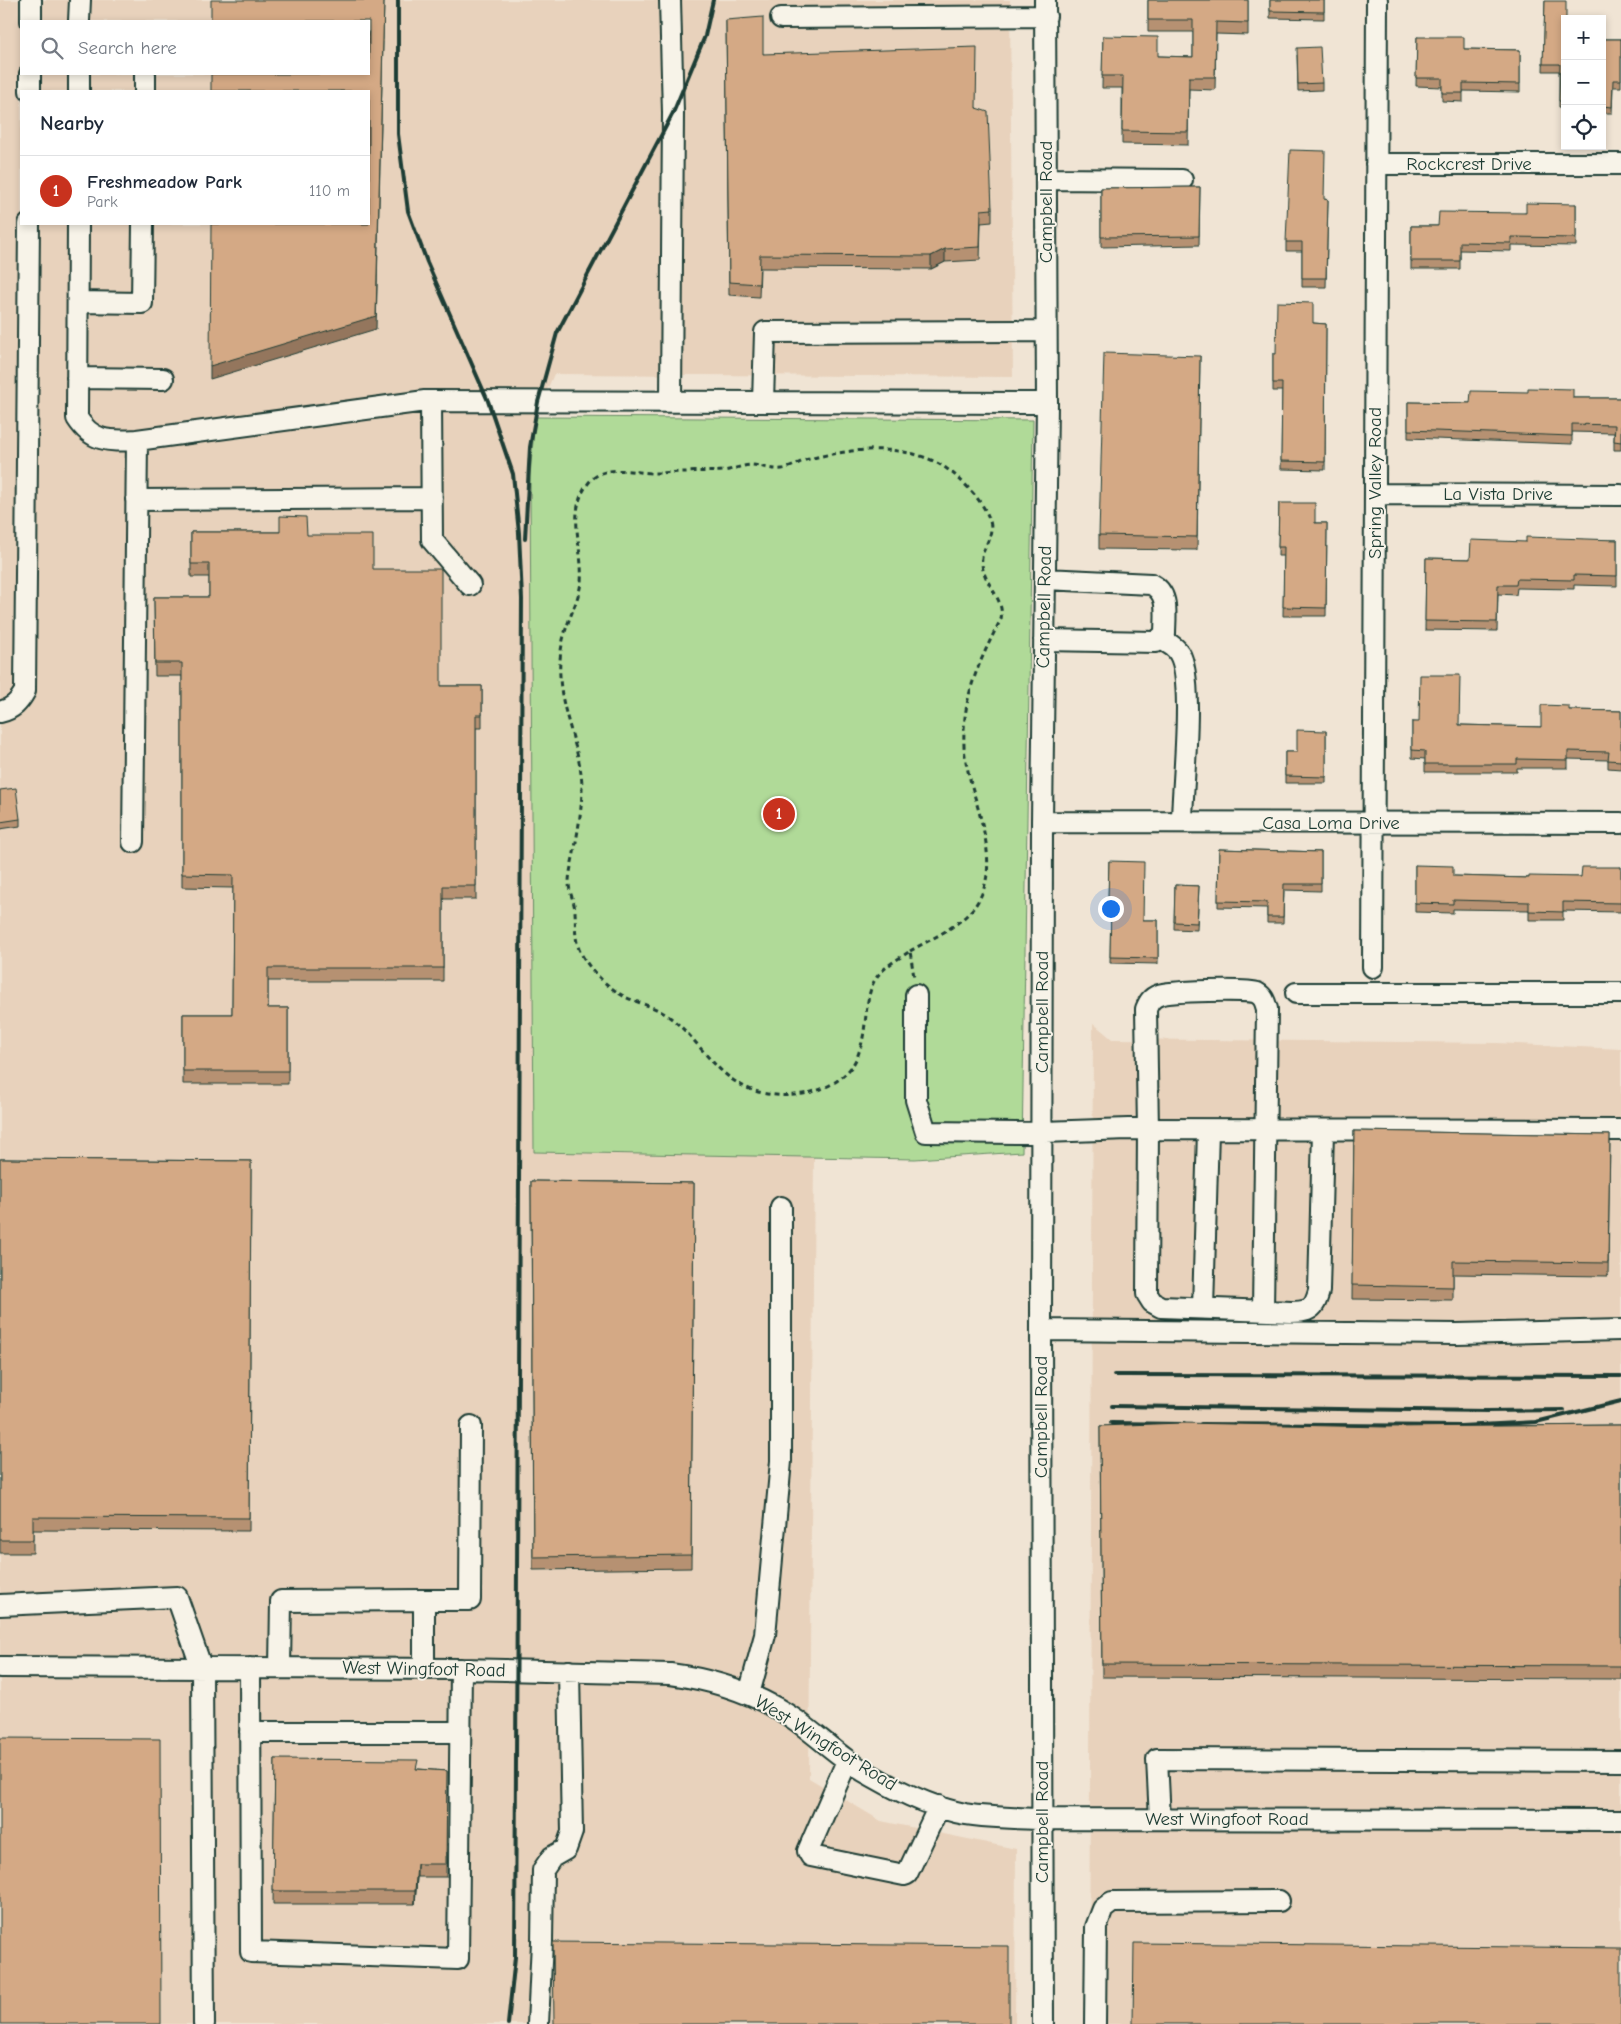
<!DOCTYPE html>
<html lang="en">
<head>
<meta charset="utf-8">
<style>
  :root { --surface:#fff; --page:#f2f2f3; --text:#1f2937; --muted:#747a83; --line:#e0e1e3; --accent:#c8321e }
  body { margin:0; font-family:"Comic Neue",sans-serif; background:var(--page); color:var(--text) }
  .controls { position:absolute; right:15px; top:15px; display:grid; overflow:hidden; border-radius:0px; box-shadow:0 2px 8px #0003 }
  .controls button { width:45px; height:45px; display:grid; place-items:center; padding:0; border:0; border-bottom:1px solid var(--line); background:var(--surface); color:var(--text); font:25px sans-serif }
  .you { position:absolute; left:1110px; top:908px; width:18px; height:18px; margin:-12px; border:4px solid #fff; border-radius:50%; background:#1a73e8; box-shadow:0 0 0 8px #1a73e833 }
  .badge { display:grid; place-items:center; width:32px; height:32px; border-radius:50%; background:var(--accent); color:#fff; font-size:16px; font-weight:700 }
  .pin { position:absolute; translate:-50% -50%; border:2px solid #fff; box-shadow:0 1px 5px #0006 }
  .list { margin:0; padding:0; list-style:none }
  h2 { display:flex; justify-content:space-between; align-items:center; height:65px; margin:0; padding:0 20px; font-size:21px }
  h2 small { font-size:16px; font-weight:400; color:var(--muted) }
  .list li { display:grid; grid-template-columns:32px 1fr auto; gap:15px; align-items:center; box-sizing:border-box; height:70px; padding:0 20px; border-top:1px solid var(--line) }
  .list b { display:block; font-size:19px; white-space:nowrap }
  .list p { margin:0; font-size:16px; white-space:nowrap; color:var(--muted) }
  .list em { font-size:16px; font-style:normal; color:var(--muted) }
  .icon { flex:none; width:28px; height:28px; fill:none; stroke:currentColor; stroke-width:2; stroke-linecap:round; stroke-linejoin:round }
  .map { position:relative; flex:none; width:1621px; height:2024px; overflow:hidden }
  .search { position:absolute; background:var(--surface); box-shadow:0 2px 8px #0003; left:20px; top:20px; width:350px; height:55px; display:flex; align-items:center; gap:12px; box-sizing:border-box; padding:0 18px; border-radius:0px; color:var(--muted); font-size:19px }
  .panel { position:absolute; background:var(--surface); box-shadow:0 2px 8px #0003; left:20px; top:90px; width:350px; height:135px; border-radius:0px }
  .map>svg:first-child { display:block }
  .built { fill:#e8d2bc; fill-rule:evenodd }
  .green { fill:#b0da98; stroke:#688c66 }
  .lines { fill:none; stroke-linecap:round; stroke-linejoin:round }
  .minor-casing { stroke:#1f3d34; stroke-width:24 }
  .path { stroke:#1f3d34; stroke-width:3; stroke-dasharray:5 4; stroke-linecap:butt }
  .minor { stroke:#f7f3e8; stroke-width:20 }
  .rail { stroke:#1f3d34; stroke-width:4 }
  .wall { fill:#b69172; stroke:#1f3d34 }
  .shaded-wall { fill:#94765d; stroke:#1f3d34 }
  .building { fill:#d4a985; stroke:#1f3d34 }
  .labels { text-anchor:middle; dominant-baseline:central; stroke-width:4; stroke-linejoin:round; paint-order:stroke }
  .street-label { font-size:19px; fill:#1f3d34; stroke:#f7f3e8 }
</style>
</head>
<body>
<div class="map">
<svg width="1621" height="2024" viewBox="0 0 1621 2024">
  <rect width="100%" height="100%" fill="#f0e4d4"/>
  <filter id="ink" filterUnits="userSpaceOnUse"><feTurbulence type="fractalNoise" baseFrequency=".02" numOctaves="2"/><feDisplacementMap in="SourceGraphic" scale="10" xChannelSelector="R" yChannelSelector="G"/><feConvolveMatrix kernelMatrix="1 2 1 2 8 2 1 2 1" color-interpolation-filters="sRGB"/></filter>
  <g filter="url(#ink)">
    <path class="built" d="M0 0H1010L1013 377 554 374 535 417 534 1152 814 1156 809 1778 881 1821 1016 1849 1015 2024H0ZM21 21H369V74H21ZM21 91H369V224H21Z
      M1093 1023 1112 1039 1497 1043 1621 1049V2024H1089Z"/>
    <path class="green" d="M535 417 1033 420 1022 1152 915 1159 534 1152 530 476Z"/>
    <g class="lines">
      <defs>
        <path id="minor" d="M670 0 673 113 671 401
          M781 18 1046 16
          M31 21V0
          M79 21 80 0
          M30 91V74
          M79 91V74
          M145 91V74
          M1376 164H1621
          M1046 179 1182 180
          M78 224 77 418C93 443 110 441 137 440L425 401 1047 403
          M78 302 142 303 143 224
          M77 378 163 379
          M431 401 432 540 470 585
          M763 402 765 332 1046 331
          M1375 494 1621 495
          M136 500 432 498
          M1161 639C1167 643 1175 646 1179 653 1195 678 1182 787 1182 822
          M1044 640 1156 642 1165 634C1165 615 1170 593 1151 584L1045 579
          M0 712C13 709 19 702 25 691L29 224
          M1042 822 1621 823
          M133 842 137 440
          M1373 967 1377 0
          M1296 993H1621
          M916 995V1100L926 1132 1016 1133 1128 1129 1621 1130
          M1203 1309 1208 1130
          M1263 1310 1267 1009C1265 1002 1264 997 1257 993 1248 989 1169 991 1159 995 1151 998 1149 1002 1146 1009L1148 1129 1147 1294 1152 1302 1161 1307C1197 1308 1233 1310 1269 1311 1280 1311 1296 1314 1307 1310 1315 1307 1317 1298 1319 1291L1323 1130
          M1041 1330 1457 1334 1621 1330
          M424 1600H470L471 1426
          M0 1605 177 1597 202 1669 204 2024
          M0 1667 461 1669 670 1674C715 1680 759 1694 797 1721 823 1740 845 1762 874 1777 902 1793 934 1808 965 1814 990 1818 1016 1818 1041 1819L1621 1820
          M250 1668 251 1952 458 1959 461 1669
          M280 1668 281 1601 424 1600V1669
          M749 1694 765 1635 781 1461V1207
          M250 1732H460
          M847 1761 808 1851 811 1856 904 1875 907 1874 939 1806
          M1160 1819 1157 1759 1621 1761
          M538 2024 542 1942 543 1870 552 1857 566 1849 572 1832 569 1671
          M1043 2024 1041 1330 1042 822 1047 403 1045 0
          M1095 2024 1096 1927 1103 1909 1112 1902 1279 1901"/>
      </defs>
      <use href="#minor" class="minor-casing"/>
      <path class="path" d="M910 951C929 940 952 930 968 914 1013 869 967 797 964 746 962 696 979 662 1001 619 1005 598 984 585 982 564 980 551 991 541 991 528 991 509 963 480 947 469 909 442 852 448 809 459 800 461 792 468 782 469 772 470 762 466 752 465 742 465 733 470 723 471 710 472 698 471 685 472 675 472 665 473 655 473 640 473 625 469 610 471 603 472 596 475 591 480 564 510 584 547 581 582 579 599 570 615 565 632 561 646 559 661 560 676 561 713 581 749 582 786 582 809 578 831 574 853 572 863 569 873 569 883 569 893 575 902 575 912 576 925 574 936 579 949 587 968 607 987 625 997 636 1002 649 1005 660 1011 693 1029 709 1069 743 1086 779 1105 845 1096 859 1052 867 1031 864 1007 872 986 878 969 896 961 910 951L914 977"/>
      <use href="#minor" class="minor"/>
      <path class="rail" d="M398 0V134L408 211 427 262 488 401 513 474 519 533 522 599 515 1957 508 2024
        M525 539 530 447 538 402 557 333 673 113 705 36 713 0
        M1114 1375 1621 1376
        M1112 1406 1487 1411 1564 1410
        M1111 1423 1184 1424
        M1201 1424 1461 1426 1536 1422 1621 1401"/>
    </g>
    <path class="wall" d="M1148 0H1248V35L1216 34 1215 90 1189 89 1188 145 1122 144V88H1102L1103 36 1158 56 1193 57V32H1148Z
      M1270 0H1324V19L1270 18Z
      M1545 1 1565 19V108L1559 107V71H1543Z
      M726 20 763 54 977 108 992 209V222L981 223 980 260 945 262 931 269 760 268 759 297 729 295Z
      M1417 37 1464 49 1520 50V92L1463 91V102L1442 101V87L1416 86Z
      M1602 39H1621V87H1613L1612 113H1602Z
      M1297 55 1322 83V90L1298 91Z
      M1200 187 1199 245 1101 247V188Z
      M1325 199 1328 200 1326 287H1302V251H1286V242Z
      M1576 204V246L1511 245V251L1460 250V269H1411V226H1438L1526 213Z
      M1313 323 1326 324 1325 470 1281 469 1282 391H1273V354H1276Z
      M1200 356 1197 550 1099 549V535Z
      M1573 398H1621V450H1614V433L1572 432V444L1408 438V402L1470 403Z
      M1279 503 1315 523H1327L1326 616H1283L1284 556H1278Z
      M191 532H280L307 535 373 569 441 686H482V728H476V899H443V981H268V1008H288V1084H183V1014H232L233 888 182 887V676H155L154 597H209V577H191Z
      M1617 540V586L1574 585V589L1517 588 1516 595 1498 594 1497 631 1425 630 1426 558 1470 559 1526 542Z
      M1569 710 1621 711V769L1608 768V760L1568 759V768H1517V772H1425V759L1412 758V722L1459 725 1541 727Z
      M1326 731V783H1285V752H1297Z
      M0 790 20 819V826L0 829Z
      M1219 849 1321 852V891L1284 890 1283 923H1267V908L1218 907Z
      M1109 861 1143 920H1158V964L1110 963 1111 906H1108Z
      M1415 865 1453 876 1529 878 1581 877 1621 867V912L1563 911V920H1529V910L1453 909V913L1415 912Z
      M1175 885 1199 886 1197 930 1174 929Z
      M1354 1131 1610 1135 1608 1276 1453 1274V1300L1352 1299Z
      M0 1159 251 1161 249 1531 33 1530V1553H0Z
      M531 1181 694 1183 691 1568 533 1570Z
      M1621 1425V1679L1102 1677 1100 1426 1386 1427Z
      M275 1759 447 1771 446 1877H417L415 1904H273Z"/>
    <path class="shaded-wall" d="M384 0 376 329 210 379V366Z
      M945 249V262L931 269V256Z
      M417 1864V1877L415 1904V1891Z"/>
    <path class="building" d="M211 0H384L376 316 210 366 211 224H369V91H211V74H369V21H211Z
      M1148 0H1248V23L1216 22 1215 77H1189L1188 132 1122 131 1123 76H1102L1103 36 1158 37V56L1193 57V20H1148Z
      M1270 0H1324V12L1270 11Z
      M1545 1H1566V19H1565V101H1559L1560 64H1543Z
      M763 17V54L977 47 976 108 988 112 992 209 981 210 980 247 945 249 931 256 760 255 759 284 729 282 726 20Z
      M1417 37H1464V49L1520 50V84L1463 83V93H1442V78H1416Z
      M1602 39H1621V80H1613L1612 107 1602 106Z
      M1320 47 1322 83 1298 84 1297 48Z
      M1290 150 1325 151 1324 199 1328 200 1326 278H1302V242H1286Z
      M1200 187 1199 236 1101 237V188Z
      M1526 203 1576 204V238L1511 237V243L1460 242V261H1411V226H1438L1439 212 1526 213Z
      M1277 302 1313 303V323L1326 324 1325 462 1281 461 1282 383H1273V354H1276Z
      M1104 353 1200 356 1197 537 1099 535Z
      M1528 388 1573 389V398H1621V442L1614 441 1615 425 1572 424V436L1408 430V402L1470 403 1471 391 1528 392Z
      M1279 503H1315V523H1327L1326 608 1283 607 1284 547H1278Z
      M280 516 306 517 307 535H373V569H441V686H482V715H476V886H443V968H268V1008H288V1071H183V1014H232L233 875 182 874V663H155L154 597H209V564H191V532H280Z
      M1526 537 1617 540V576L1574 575V580L1517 579 1516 585H1498L1497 622 1425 621 1426 558 1470 559 1471 540 1526 542Z
      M1420 675H1460L1459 725 1541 727V705L1569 706V710L1621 711V761L1608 760 1609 752 1568 751V760L1517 759V764H1425V751L1412 750V722H1419Z
      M1297 730 1326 731V777L1285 776V752H1297Z
      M16 788 20 819 0 822V790Z
      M1219 849 1321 852V884H1284L1283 917H1267V902L1218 901Z
      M1109 861 1144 862 1143 920H1158V958L1110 957 1111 899H1108Z
      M1415 865 1453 866V876L1529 878V876L1581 877 1582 867H1621V903L1563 902V912L1529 911V902L1453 900V904L1415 903Z
      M1175 885 1199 886 1197 923 1174 922Z
      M1354 1131 1610 1135 1608 1263 1453 1261V1287L1352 1285Z
      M0 1159 251 1161 249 1518 33 1517V1540H0Z
      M531 1181 694 1183 691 1555 533 1557Z
      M1181 1423 1386 1427 1621 1425V1666L1102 1664 1100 1426Z
      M0 1738 160 1739 161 2024H0Z
      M275 1759 418 1760 416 1769 447 1771 446 1864H417L415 1891H273Z
      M553 1942 1009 1946V2024H554Z
      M1134 1943 1621 1948V2024H1133Z"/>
  </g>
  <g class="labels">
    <g class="street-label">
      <text x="1469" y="164">Rockcrest Drive</text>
      <text transform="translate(1046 202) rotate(-90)">Campbell Road</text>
      <text transform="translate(1375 483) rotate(-90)">Spring Valley Road</text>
      <text x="1498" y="494">La Vista Drive</text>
      <text transform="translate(1044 607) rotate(-89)">Campbell Road</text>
      <text x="1331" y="823">Casa Loma Drive</text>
      <text transform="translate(1042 1012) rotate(-90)">Campbell Road</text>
      <text transform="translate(1041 1417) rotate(-90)">Campbell Road</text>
      <text transform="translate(424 1669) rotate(1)">West Wingfoot Road</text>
      <text transform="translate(826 1743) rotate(32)">West Wingfoot Road</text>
      <text x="1227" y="1819">West Wingfoot Road</text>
      <text transform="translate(1042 1822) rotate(-90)">Campbell Road</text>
    </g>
  </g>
</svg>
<div class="controls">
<button>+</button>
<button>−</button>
<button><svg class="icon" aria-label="locate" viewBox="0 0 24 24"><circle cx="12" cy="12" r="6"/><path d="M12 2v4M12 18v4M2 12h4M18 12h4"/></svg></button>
</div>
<div class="you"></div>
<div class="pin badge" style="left:779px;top:814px">1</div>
<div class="search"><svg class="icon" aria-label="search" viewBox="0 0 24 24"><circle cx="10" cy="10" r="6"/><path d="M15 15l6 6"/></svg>Search here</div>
<section class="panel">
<h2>Nearby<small></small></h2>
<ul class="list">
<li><span class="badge">1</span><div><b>Freshmeadow Park</b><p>Park</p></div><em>110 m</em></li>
</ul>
</section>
</div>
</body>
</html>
